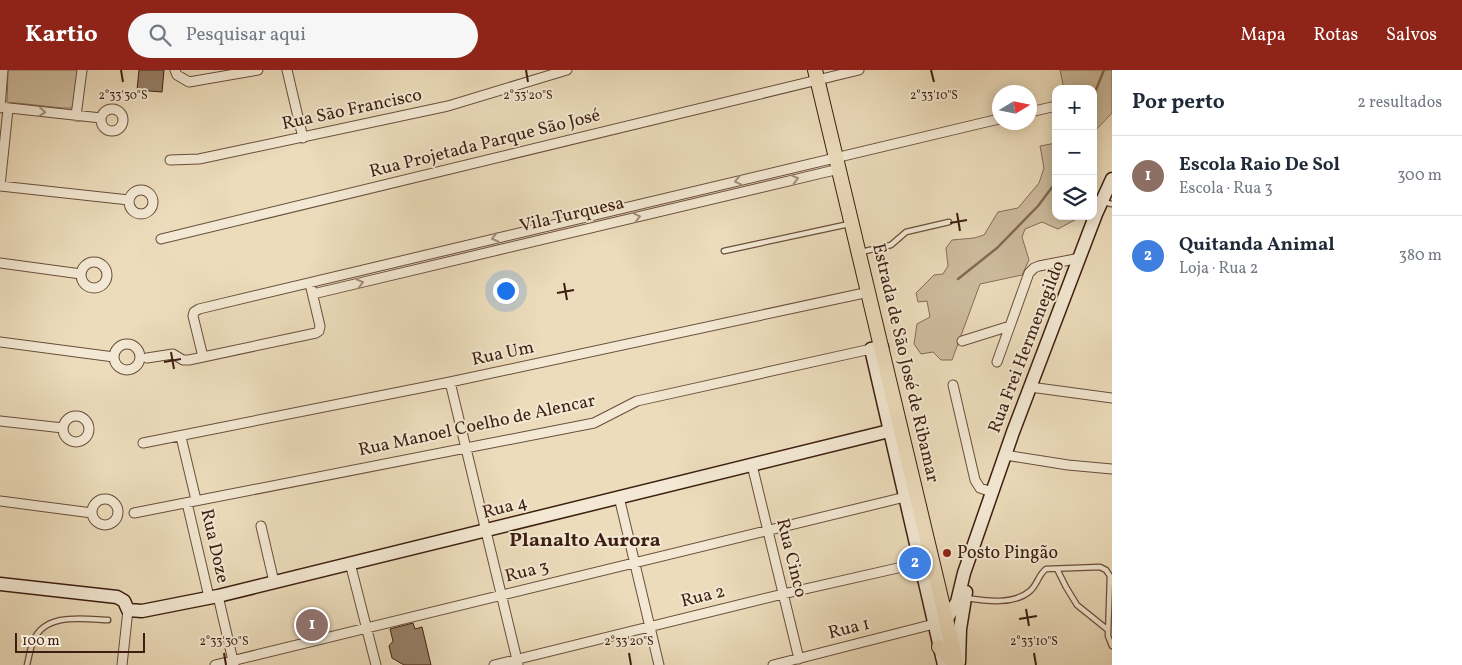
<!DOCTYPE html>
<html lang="pt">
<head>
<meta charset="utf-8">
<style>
  :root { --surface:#fff; --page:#f6f6f7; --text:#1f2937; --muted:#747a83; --line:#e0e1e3; --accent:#8f2418 }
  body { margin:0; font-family:Vollkorn,serif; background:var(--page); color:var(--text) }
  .controls { position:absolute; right:15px; top:15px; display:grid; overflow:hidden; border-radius:10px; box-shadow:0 2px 12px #0003 }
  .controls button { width:45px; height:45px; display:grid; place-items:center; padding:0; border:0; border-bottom:1px solid var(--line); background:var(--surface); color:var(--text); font:25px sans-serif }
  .compass { position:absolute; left:992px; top:15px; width:45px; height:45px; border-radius:50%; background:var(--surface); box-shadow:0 2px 12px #0003; rotate:80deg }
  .scale { position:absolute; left:15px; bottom:12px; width:130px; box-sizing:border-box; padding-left:5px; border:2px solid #3e1e11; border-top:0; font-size:14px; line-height:18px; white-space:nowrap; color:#3e1e11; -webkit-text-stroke:4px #f3e8d3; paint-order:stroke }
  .you { position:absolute; left:505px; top:220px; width:18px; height:18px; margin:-12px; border:4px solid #fff; border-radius:50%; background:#1a73e8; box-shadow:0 0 0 8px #1a73e833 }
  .badge { display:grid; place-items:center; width:32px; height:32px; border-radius:50%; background:var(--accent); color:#fff; font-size:16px; font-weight:700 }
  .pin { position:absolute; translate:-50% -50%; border:2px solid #fff; box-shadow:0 1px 5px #0006 }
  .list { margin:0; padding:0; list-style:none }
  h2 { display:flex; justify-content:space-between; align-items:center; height:65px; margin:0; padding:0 20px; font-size:21px }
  h2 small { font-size:16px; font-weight:400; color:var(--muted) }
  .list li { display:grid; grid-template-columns:32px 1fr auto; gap:15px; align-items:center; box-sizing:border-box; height:80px; padding:0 20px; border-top:1px solid var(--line) }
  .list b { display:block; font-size:19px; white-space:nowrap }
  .list p { margin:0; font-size:16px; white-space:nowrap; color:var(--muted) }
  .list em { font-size:16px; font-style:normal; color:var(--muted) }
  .icon { flex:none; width:28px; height:28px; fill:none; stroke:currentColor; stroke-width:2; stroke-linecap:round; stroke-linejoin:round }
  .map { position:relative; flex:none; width:1112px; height:595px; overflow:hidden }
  header { display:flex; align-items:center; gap:30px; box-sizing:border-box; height:70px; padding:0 25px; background:var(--accent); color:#fff }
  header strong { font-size:24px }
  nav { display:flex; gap:28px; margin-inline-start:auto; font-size:18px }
  .search { width:350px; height:45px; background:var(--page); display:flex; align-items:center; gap:12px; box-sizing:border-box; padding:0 18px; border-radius:28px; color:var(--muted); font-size:19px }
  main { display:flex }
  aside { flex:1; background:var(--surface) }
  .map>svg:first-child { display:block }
  .green { fill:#cebc9e; stroke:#866d58 }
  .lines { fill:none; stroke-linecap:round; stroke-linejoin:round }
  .stream { stroke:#836954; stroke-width:2.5 }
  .building { fill:#988169; stroke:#3e1e11 }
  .lane-casing { stroke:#6a4e3c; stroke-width:7 }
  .street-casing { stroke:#6a4e3c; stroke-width:11 }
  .secondary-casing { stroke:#3e1e11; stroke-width:15 }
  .primary-casing { stroke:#3e1e11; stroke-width:16 }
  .lane { stroke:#f3e8d3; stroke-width:4.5 }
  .street { stroke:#f3e8d3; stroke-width:9 }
  .secondary { stroke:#f3e8d3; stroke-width:12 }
  .primary { stroke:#ecdcbb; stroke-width:14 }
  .oneway { stroke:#a28d7c }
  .ticks { fill:none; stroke:#3e1e11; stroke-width:2 }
  .poi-dot { fill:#8f2418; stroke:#f3e8d3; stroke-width:2 }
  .labels { text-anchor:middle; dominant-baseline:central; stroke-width:4; stroke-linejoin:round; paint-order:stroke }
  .street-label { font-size:18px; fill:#3e1e11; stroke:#f3e8d3 }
  .poi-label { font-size:18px; fill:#3e1e11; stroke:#f3e8d3; text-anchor:start }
  .quarter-label { font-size:20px; font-weight:bold; fill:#3e1e11; stroke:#f3e8d3 }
  .ticks-label { font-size:12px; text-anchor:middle; fill:#3e1e11; stroke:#f3e8d3; stroke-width:4; stroke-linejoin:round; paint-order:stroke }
</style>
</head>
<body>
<header>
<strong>Kartio</strong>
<div class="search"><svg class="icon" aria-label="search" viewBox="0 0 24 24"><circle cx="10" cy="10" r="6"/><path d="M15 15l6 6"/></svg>Pesquisar aqui</div>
<nav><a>Mapa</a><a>Rotas</a><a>Salvos</a></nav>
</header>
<main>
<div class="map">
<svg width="1112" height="595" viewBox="0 0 1112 595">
  <rect width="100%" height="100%" fill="#ecdcbb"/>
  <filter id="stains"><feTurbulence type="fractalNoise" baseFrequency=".004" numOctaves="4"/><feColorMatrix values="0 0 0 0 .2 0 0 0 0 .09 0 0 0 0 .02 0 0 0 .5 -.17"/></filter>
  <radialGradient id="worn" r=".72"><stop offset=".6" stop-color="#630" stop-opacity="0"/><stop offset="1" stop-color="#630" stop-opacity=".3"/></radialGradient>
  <path class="green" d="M8 0H80L75 38H62L7 32Z
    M1060 0H1112V43L1093 63V19H1064Z
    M1056 73V146H1082L1058 159 1042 152 1025 159 1022 167 1029 190 1022 205 980 214 952 290H941L933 282 921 284 914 274 917 254 930 247 927 231 918 232 916 223 934 205 943 204 948 196 946 178 952 170 974 168 984 165 998 142 1018 138 1039 113 1044 98 1040 76Z"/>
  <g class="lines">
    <path class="stream" d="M1093 27 1104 0
      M958 209 997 178 1038 136 1056 112"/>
  </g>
  <path class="building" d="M139 0H164L162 22 137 20Z
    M413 553 415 559 422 557 431 595H404L392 588 389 576 393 571 390 559Z"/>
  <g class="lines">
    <defs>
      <path id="lane" d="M1103 132 1112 134
        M724 181 849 154
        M861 182 891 175 906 162 949 152
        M1057 499 1066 517 1077 535 1108 560
        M966 528C986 531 1014 535 1030 521 1038 514 1038 505 1046 499L1100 497 1106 500 1110 506 1108 566 1112 576
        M27 595C29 587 30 579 33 572 44 542 83 549 108 550"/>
      <path id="street" d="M175 0 177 5 189 12 258 0
        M287 0 303 68
        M0 37 101 48
        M0 38 3 0
        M101 50a11 11 0 1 1 22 0a11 11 0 1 1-22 0Z
        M1030 42 1056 36
        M76 46 82 0
        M170 90 199 89 448 36 567 0
        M0 116 129 130
        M0 116 8 39
        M129 132a12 12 0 1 1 24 0a12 12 0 1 1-24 0Z
        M161 169 859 0
        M81 205a13 13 0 1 1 26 0a13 13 0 1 1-26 0Z
        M0 193 81 204
        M313 224 839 99
        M962 271 1010 256
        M0 272 114 287
        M114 287a13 13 0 1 1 26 0a13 13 0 1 1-26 0Z
        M203 287 193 246 194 242 199 239 999 49
        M147 288 173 284 183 290H189L316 263 319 261 320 256 311 218
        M997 292 1029 203 1034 198 1039 196 1080 188
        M450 312 518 594
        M953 315 975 410 980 418 992 422
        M1030 317 1112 328
        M63 359a13 13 0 1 1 26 0a13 13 0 1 1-26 0Z
        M0 351 63 358
        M181 367 196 430
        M143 373 450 312 869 222
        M1005 385 1068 395 1112 399
        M752 395 799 589
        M619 427 659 595
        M92 442a13 13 0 1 1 26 0a13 13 0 1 1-26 0Z
        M0 431 92 443
        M187 433 209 527
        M134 443 594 353 637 331 871 279
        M261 456 274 512
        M350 493 376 595
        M218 526 234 595
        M122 595 128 540
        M215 595 905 427
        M494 595 783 524 920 493
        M773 595 934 554"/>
      <path id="secondary" d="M882 277 871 279 944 595
        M0 514 117 527 124 531 128 540 142 541 218 526 889 361
        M946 550 957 532 964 503 1013 362 1096 144 1112 109
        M959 592 960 559 966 522"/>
      <path id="primary" d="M815 0 957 595
        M939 577 956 594"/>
    </defs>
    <use href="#lane" class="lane-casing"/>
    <use href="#street" class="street-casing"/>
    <use href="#secondary" class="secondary-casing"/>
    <use href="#primary" class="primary-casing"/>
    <use href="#lane" class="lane"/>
    <use href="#street" class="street"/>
    <use href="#secondary" class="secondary"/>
    <use href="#primary" class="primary"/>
  </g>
  <defs><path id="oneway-chevron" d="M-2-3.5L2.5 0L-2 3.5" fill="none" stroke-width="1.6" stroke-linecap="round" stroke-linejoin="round" transform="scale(1.25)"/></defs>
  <g class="oneway">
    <use href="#oneway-chevron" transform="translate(42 42) rotate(6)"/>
    <use href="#oneway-chevron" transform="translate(795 109) rotate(-14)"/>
    <use href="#oneway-chevron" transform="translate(738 111) rotate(167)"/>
    <use href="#oneway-chevron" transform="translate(637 147) rotate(-13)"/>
    <use href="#oneway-chevron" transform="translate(495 168) rotate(166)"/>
    <use href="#oneway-chevron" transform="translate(360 213) rotate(-14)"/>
  </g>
  <path class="ticks" d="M121 0 123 12M526 0 528 12M931 0 934 12M957 143 960 161M950 153 967 150M564 213 567 230M557 223 574 220M171 282 174 299M164 292 181 289M1026 539 1029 556M1019 549 1037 546M224 583 226 595M629 583 631 595M1034 583 1036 595"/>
  <circle class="poi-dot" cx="947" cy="483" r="5"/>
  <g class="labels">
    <g class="street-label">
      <text transform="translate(352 40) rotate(-12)">Rua São Francisco</text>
      <text transform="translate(485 74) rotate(-14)">Rua Projetada Parque São José</text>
      <text transform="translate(572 145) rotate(-13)">Vila Turquesa</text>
      <text transform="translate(1027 277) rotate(-69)">Rua Frei Hermenegildo</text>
      <text transform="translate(503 284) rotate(-12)">Rua Um</text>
      <text transform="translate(905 293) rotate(77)">Estrada de São José de Ribamar</text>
      <text transform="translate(477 356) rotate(-12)">Rua Manoel Coelho de Alencar</text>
      <text transform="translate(505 438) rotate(-14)">Rua 4</text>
      <text transform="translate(214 476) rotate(77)">Rua Doze</text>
      <text transform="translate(791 488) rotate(76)">Rua Cinco</text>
      <text transform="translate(527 502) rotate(-14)">Rua 3</text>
      <text transform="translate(703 527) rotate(-14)">Rua 2</text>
      <text transform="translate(849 559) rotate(-14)">Rua 1</text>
    </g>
    <g class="poi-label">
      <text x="957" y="483">Posto Pingão</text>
    </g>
    <g class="quarter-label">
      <text x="585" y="471">Planalto Aurora</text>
    </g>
  </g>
  <g class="ticks-label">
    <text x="123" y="29">2°33'30"S</text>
    <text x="528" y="29">2°33'20"S</text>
    <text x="934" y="29">2°33'10"S</text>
    <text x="224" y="575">2°33'30"S</text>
    <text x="629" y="575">2°33'20"S</text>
    <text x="1034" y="575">2°33'10"S</text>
  </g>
  <rect width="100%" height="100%" filter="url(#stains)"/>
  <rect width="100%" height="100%" fill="url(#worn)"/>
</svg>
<div class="controls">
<button>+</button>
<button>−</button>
<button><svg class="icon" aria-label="layers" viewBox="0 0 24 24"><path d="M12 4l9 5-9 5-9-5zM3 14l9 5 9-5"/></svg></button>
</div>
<svg class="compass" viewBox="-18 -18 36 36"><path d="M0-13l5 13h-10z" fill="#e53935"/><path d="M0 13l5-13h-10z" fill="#747a83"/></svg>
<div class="scale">100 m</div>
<div class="you"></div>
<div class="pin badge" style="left:312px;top:555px;background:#8d6e63">1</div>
<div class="pin badge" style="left:915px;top:493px;background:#3f7fe0">2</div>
</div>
<aside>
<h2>Por perto<small>2 resultados</small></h2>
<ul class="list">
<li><span class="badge" style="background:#8d6e63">1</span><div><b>Escola Raio De Sol</b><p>Escola · Rua 3</p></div><em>300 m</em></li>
<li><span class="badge" style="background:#3f7fe0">2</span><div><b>Quitanda Animal</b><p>Loja · Rua 2</p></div><em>380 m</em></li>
</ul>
</aside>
</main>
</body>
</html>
